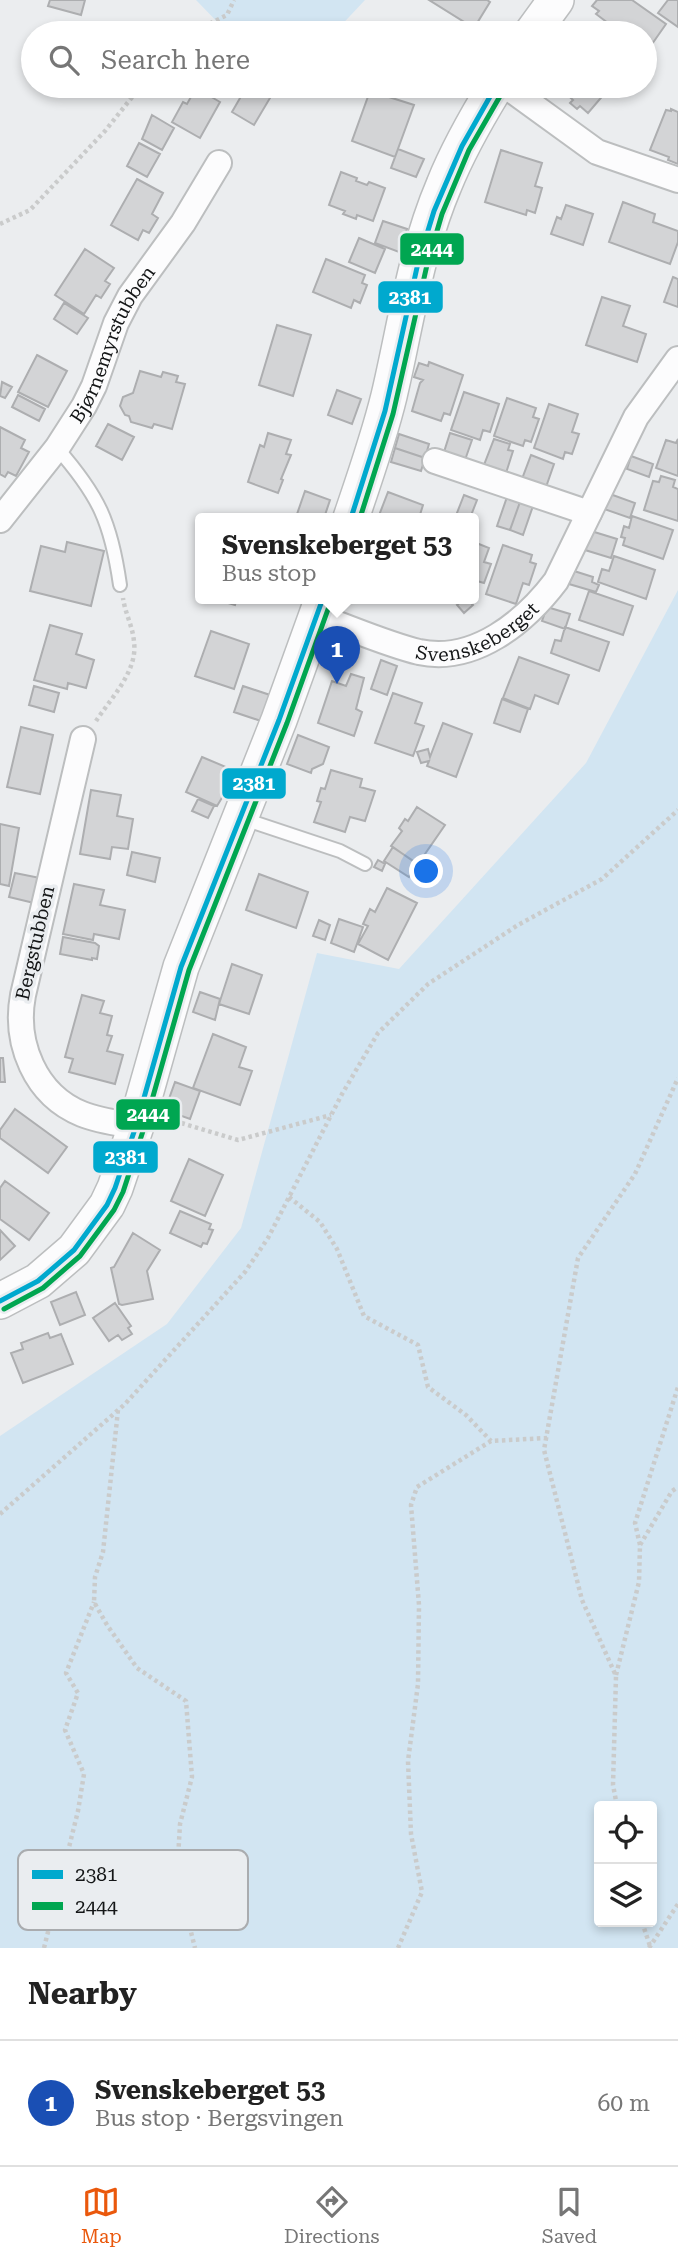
<!DOCTYPE html>
<html lang="en">
<head>
<meta charset="utf-8">
<style>
  :root { --surface:#fff; --page:#f6f6f6; --text:#222; --muted:#767676; --line:#e0e0e0; --accent:#ea580c }
  body { margin:0; font-family:"Roboto Serif",serif; background:var(--page); color:var(--text) }
  .controls { position:absolute; right:21px; bottom:21px; display:grid; overflow:hidden; border-radius:7px; box-shadow:0 4px 10px #0003 }
  .controls button { width:63px; height:63px; display:grid; place-items:center; padding:0; border:0; border-bottom:2px solid var(--line); background:var(--surface); color:var(--text); font:35px sans-serif }
  .you { position:absolute; left:427px; top:872px; width:24px; height:24px; margin:-18px; border:5px solid #fff; border-radius:50%; background:#1a73e8; box-shadow:0 0 0 10px #1a73e833 }
  .badge { display:grid; place-items:center; width:46px; height:46px; border-radius:50%; background:var(--accent); color:#fff; font-size:23px; font-weight:700 }
  .pin { position:absolute; translate:-50% -58px; filter:drop-shadow(0 2px 4px #0008) }
  .pin::after { content:''; position:absolute; top:37px; width:24px; height:21px; background:inherit; clip-path:polygon(0 0,100% 0,50% 100%) }
  .popup { position:absolute; left:195px; top:513px; width:284px; height:91px; box-sizing:border-box; display:grid; place-content:center; border-radius:7px; background:var(--surface); filter:drop-shadow(0 2px 5px #0005); font-size:23px; white-space:nowrap; color:var(--muted) }
  .popup b { font-size:26px; color:var(--text) }
  .popup::after { content:''; position:absolute; left:50%; top:100%; margin-left:-14px; border:14px solid transparent; border-top-color:var(--surface) }
  .list { margin:0; padding:0; list-style:none }
  h2 { display:flex; justify-content:space-between; align-items:center; height:91px; margin:0; padding:0 28px; font-size:30px }
  h2 small { font-size:23px; font-weight:400; color:var(--muted) }
  .list li { display:grid; grid-template-columns:46px 1fr auto; gap:21px; align-items:center; box-sizing:border-box; height:126px; padding:0 28px; border-top:2px solid var(--line) }
  .list b { display:block; font-size:26px; white-space:nowrap }
  .list p { margin:0; font-size:23px; white-space:nowrap; color:var(--muted) }
  .list em { font-size:23px; font-style:normal; color:var(--muted) }
  .icon { flex:none; width:38px; height:38px; fill:none; stroke:currentColor; stroke-width:2; stroke-linecap:round; stroke-linejoin:round }
  .map { position:relative; flex:none; width:678px; height:1948px; overflow:hidden }
  .search { position:absolute; background:var(--surface); box-shadow:0 4px 10px #0003; left:21px; right:21px; top:21px; height:77px; display:flex; align-items:center; gap:18px; box-sizing:border-box; padding:0 24px; border-radius:38px; color:var(--muted); font-size:26px }
  .sheet { height:217px; background:var(--surface) }
  nav { display:flex; justify-content:space-around; align-items:center; box-sizing:border-box; height:98px; border-top:2px solid var(--line); background:var(--surface); font-size:19px; color:var(--muted) }
  nav a { display:grid; justify-items:center; gap:4px }
  nav .on { color:var(--accent) }
  .map>svg:first-child { display:block }
  .green { fill:#d2e5f2; fill-rule:evenodd }
  .building { fill:#d3d4d6; stroke:#adaeb0; stroke-width:2 }
  .lines { fill:none; stroke-linecap:round; stroke-linejoin:round }
  .lane-casing { stroke:#bcbebf; stroke-width:16 }
  .street-casing { stroke:#bcbebf; stroke-width:28 }
  .secondary-casing { stroke:#bcbebf; stroke-width:38 }
  .path { stroke:#cacbcb; stroke-width:4.5; stroke-dasharray:3.5 3.5; stroke-linecap:butt }
  .lane { stroke:#fcfcfd; stroke-width:12 }
  .street { stroke:#fcfcfd; stroke-width:24 }
  .secondary { stroke:#fcfcfd; stroke-width:35 }
  .bus-1-casing { stroke:#eaedf0; stroke-width:10 }
  .bus-2-casing { stroke:#eaedf0; stroke-width:10 }
  .bus-1 { stroke:#00a9ce; stroke-width:5 }
  .bus-2 { stroke:#00a651; stroke-width:5 }
  .labels { text-anchor:middle; dominant-baseline:central; stroke-width:7; stroke-linejoin:round; paint-order:stroke }
  .street-label { font-size:19px; fill:#141617; stroke:#eaedf0 }
  .key { fill:#eaedf0; stroke:#aaacaf; stroke-width:2 }
  .key-label { font-size:19px; fill:#141617 }
  .line-badge { stroke:#eaedf0; stroke-width:2.5 }
  .badge-label { font-size:19px; text-anchor:middle; font-weight:bold; fill:#fff }
</style>
</head>
<body>
<div class="map">
<svg width="678" height="1948" viewBox="0 0 678 1948">
  <rect width="100%" height="100%" fill="#ebedef"/>
  <path class="green" d="M196 0H365L334 33H228Z
    M678 590V1948H0V1436L167 1324 241 1228 317 953 399 969 586 763ZM652 1806V1922H599V1806Z"/>
  <path class="building" d="M50 0H85L81 15 48 6Z
    M429 0H487L490 2 474 28Z
    M597 0H632L666 24 650 47 645 44V33H631L619 25 616 29 596 14 599 11 592 6Z
    M668 0H678V27L658 13Z
    M576 24 587 33H568Z
    M407 25 422 33H402Z
    M247 86 270 98 254 125 232 112Z
    M564 86H611L588 113 580 106 577 109 570 103 573 100 561 89Z
    M196 88 220 102 200 138 172 122 183 102 187 104Z
    M370 91 414 105 395 157 352 141Z
    M671 109 678 112V164L668 160 669 157 650 150 666 110 671 111Z
    M152 115 174 128 162 150 142 139Z
    M139 143 160 154 147 177 127 166Z
    M398 149 424 159 416 177 391 168Z
    M501 150 542 163 535 186 542 188 535 213 527 210 526 215 485 202Z
    M341 172 357 178 356 181 367 185 369 182 385 188 373 221 357 215 356 219 343 214 345 211 329 205Z
    M137 179 163 193 152 214 158 218 149 233 143 230 138 240 111 225Z
    M623 202 655 214 653 222 678 231V242L670 264 609 242Z
    M566 205 593 214 583 245 551 234 557 217 561 219Z
    M383 221 407 229 399 252 375 243Z
    M359 238 385 249 375 273 349 262Z
    M85 249 114 268 105 281 110 284 101 298 96 295 84 314 55 295Z
    M326 259 365 275 362 283 367 285 360 303 354 300 351 308 313 292Z
    M673 277 678 279V307L664 302Z
    M602 297 630 306 623 326 646 334 637 362 586 345Z
    M64 303 88 318 77 334 54 319Z
    M277 325 311 335 293 396 259 385Z
    M37 355 67 371 48 407 18 392Z
    M429 362 463 375 450 415 444 413 441 421 412 411 420 383 423 380 414 377 419 363 428 366Z
    M140 371 161 377 163 372 178 376 176 382 185 384 172 429 154 424 152 428 131 422 129 416 125 415 120 406 123 397 133 393Z
    M2 382 12 387 5 398 0 396Z
    M337 390 361 399 352 424 328 415Z
    M464 392 499 404 490 432 483 430 480 440 451 430Z
    M18 395 45 409 39 421 12 407Z
    M507 398 536 408 533 417 539 419 531 442 525 440 523 446 494 436Z
    M549 404 578 414 572 432 579 434 572 454 565 452 563 459 534 448Z
    M108 424 134 437 122 460 96 446Z
    M0 427 25 440 21 448 29 452 16 476 8 472 5 477 0 474Z
    M268 433 291 440 286 454 291 455 281 479 283 480 278 493 248 482 260 445 264 447Z
    M450 433 472 440 465 460 444 452Z
    M399 434 429 444 425 458 395 448Z
    M494 439 510 444 508 450 513 451 506 473 484 465Z
    M678 439V476L656 468 666 440 676 443Z
    M395 448 425 458 421 471 391 462Z
    M531 455 554 464 546 487 522 479Z
    M631 456 653 464 649 477 627 469Z
    M661 476 675 480 673 487 678 489V521L644 510 653 481 659 482Z
    M305 491 330 500 324 518 296 517Z
    M388 492 423 505 419 518H378Z
    M610 494 635 503 630 518 604 509Z
    M464 495 477 500 470 518H455Z
    M507 497 520 502 510 530 497 526Z
    M520 502 533 506 523 535 510 530Z
    M632 516 673 530 663 559 623 545 625 538 621 537 624 526 629 528Z
    M591 531 617 539 611 558 585 550Z
    M67 542 104 551 91 606 30 591 41 546 65 552Z
    M474 542 489 548 484 562 491 564 484 583 477 581 476 585 474 584Z
    M503 545 532 555 530 562 536 564 529 585 523 583 516 604 486 594Z
    M614 556 655 570 646 599 598 582 602 569 609 571Z
    M574 571 593 577 592 582 599 585 596 592 569 584Z
    M589 591 633 606 623 635 579 620Z
    M211 598H237L235 605Z
    M466 598 473 605 464 613 457 605Z
    M547 607 570 614 565 629 542 621Z
    M50 625 82 634 76 654 94 660 86 688 68 683 67 689 34 680Z
    M565 627 609 642 599 671 551 653 555 640 561 641Z
    M211 631 249 644 234 689 195 676Z
    M519 657 569 675 558 704 535 695 530 709 503 698Z
    M381 660 397 666 387 695 371 689Z
    M351 674 364 678 356 709 362 712 354 736 318 723 332 681 346 686Z
    M34 686 59 693 54 712 29 705Z
    M243 686 270 695 261 721 234 712Z
    M393 693 422 703 415 723 424 726 413 756 375 743Z
    M502 699 528 709 520 732 494 723Z
    M443 723 472 734 456 777 427 766 429 761 421 763 417 752 428 749 430 757Z
    M21 727 53 735 40 794 7 787Z
    M298 735 329 747 323 764 312 769 311 773 287 764Z
    M202 757 233 770 227 785 229 786 217 806 186 792Z
    M331 770 362 779 360 787 375 791 365 821 350 817 345 832 314 822 321 802 317 801 321 788 325 789Z
    M91 790 121 795 117 816 133 819 128 849 112 847 110 859 80 854Z
    M198 799 214 806 208 818 192 811Z
    M417 807 445 825 418 864 391 846 402 831 399 828 405 819 408 821Z
    M0 824 19 828 9 886 0 884Z
    M393 847 417 864 409 877 384 861Z
    M132 852 160 858 155 882 127 875Z
    M378 860 385 864 382 871 374 867Z
    M15 873 40 878 34 903 9 897Z
    M259 874 308 892 296 928 246 910Z
    M74 884 104 890 100 905 125 910 119 939 94 934 93 940 63 934Z
    M387 888 417 903 388 960 358 944 368 926 363 924 370 909 375 912Z
    M339 919 363 927 354 952 331 943Z
    M319 920 330 925 325 940 313 936Z
    M63 937 95 943 99 946 97 959 92 958V960L60 954Z
    M232 964 262 975 249 1014 219 1004Z
    M200 992 220 999 215 1020 193 1012Z
    M82 995 104 1001 100 1013 112 1016 107 1035 112 1036 107 1051 123 1055 115 1084 69 1072 73 1059 65 1057Z
    M213 1034 246 1047 239 1067 252 1071 240 1105 193 1088Z
    M0 1058H3L5 1082H0Z
    M175 1082 200 1091 190 1119 165 1110Z
    M15 1109 67 1147 48 1173 0 1138V1130Z
    M189 1159 223 1175 205 1216 171 1201Z
    M5 1181 49 1213 29 1240 0 1219V1188Z
    M180 1211 211 1224 209 1229 213 1230 207 1244 203 1243 201 1247 170 1233Z
    M0 1230 15 1246 0 1260Z
    M133 1233 160 1250 147 1271 153 1299 122 1305 119 1304 111 1268 114 1267Z
    M76 1292 85 1315 60 1325 51 1302Z
    M115 1303 131 1326 128 1328 132 1334 122 1340 118 1335 109 1341 93 1318Z
    M48 1333 50 1338 61 1334 73 1364 23 1383 11 1353 23 1349 21 1343Z"/>
  <g class="lines">
    <defs>
      <path id="lane" d="M57 448C99 496 111 522 120 585
        M241 818 340 851 365 864"/>
      <g id="street">
        <path d="M506 86 597 152 678 180"/>
        <path d="M435 461 589 513"/>
        <path id="s1" d="M0 520 57 448 84 406 94 386 116 323 130 296 183 223 219 163"/>
        <path id="s2" d="M316 616C348 627 386 644 419 652 474 664 525 622 556 581L636 417 678 359"/>
        <path d="M83 739 23 995C14 1043 35 1095 82 1114 99 1121 118 1123 136 1126"/>
      </g>
      <path id="secondary" d="M532 33 556 0
        M351 518C365 477 379 437 389 396 406 324 415 253 444 185 458 150 477 117 496 86
        M0 1301 38 1281 74 1250 107 1205 115 1188 136 1126 181 967 279 720 323 598"/>
    </defs>
    <use href="#lane" class="lane-casing"/>
    <use href="#street" class="street-casing"/>
    <use href="#secondary" class="secondary-casing"/>
    <path class="path" d="M191 33 227 15 234 0
      M0 224 30 210 105 131 141 86
      M96 721C111 698 138 671 134 642 133 627 125 613 123 598
      M168 1119 238 1140 331 1115
      M289 1197 320 1222 337 1249 364 1316 418 1345 428 1387 466 1415 491 1441
      M118 1410 103 1552 95 1577 94 1602 107 1625 137 1668 186 1701 192 1777 180 1824 177 1876 195 1948
      M0 1514 125 1404 245 1272 268 1238 342 1094 378 1033 428 984 518 925 602 879 678 810
      M640 1545 635 1523 678 1387
      M616 1675 639 1582 640 1545 672 1491 678 1487
      M617 1806 613 1785 616 1676 582 1600 544 1450 578 1258 635 1174 678 1078
      M642 1922 650 1946
      M44 1948 78 1811 84 1774 65 1730 78 1693 66 1673 94 1602
      M398 1948 422 1892 411 1834 408 1761 418 1684 419 1605 411 1505 417 1487 491 1441 547 1438
      M649 1948 678 1904"/>
    <use href="#lane" class="lane"/>
    <use href="#street" class="street"/>
    <use href="#secondary" class="secondary"/>
    <defs>
      <path id="bus-1" d="M351 518 385 411 418 263 434 211 462 146 496 86
        M0 1301 38 1281 74 1250 107 1205 115 1188 136 1126 181 967 279 720 323 598"/>
      <path id="bus-2" d="M360 518 393 414 427 265 442 214 469 150 503 91
        M4 1309 43 1288 80 1256 114 1210 123 1192 144 1128 189 970 287 723 331 601"/>
    </defs>
    <use href="#bus-1" class="bus-1-casing"/>
    <use href="#bus-2" class="bus-2-casing"/>
    <use href="#bus-1" class="bus-1"/>
    <use href="#bus-2" class="bus-2"/>
  </g>
  <g class="labels">
    <g class="street-label">
      <text stroke="none"><textPath href="#s1" startOffset="210">Bjørnemyrstubben</textPath></text>
      <text stroke="none"><textPath href="#s2" startOffset="173">Svenskeberget</textPath></text>
      <text transform="translate(35 943) rotate(-77)">Bergstubben</text>
    </g>
  </g>
  <rect x="18" y="1850" width="230" height="80" rx="10" class="key"/>
  <rect x="32" y="1870" width="31" height="9" fill="#00a9ce"/>
  <rect x="32" y="1902" width="31" height="8" fill="#00a651"/>
  <g class="key-label">
    <text x="75" y="1881">2381</text>
    <text x="75" y="1913">2444</text>
  </g>
  <g class="line-badge">
    <rect x="399" y="232" width="66" height="34" rx="7" fill="#00a651"/>
    <rect x="377" y="280" width="67" height="34" rx="7" fill="#00a9ce"/>
    <rect x="221" y="767" width="66" height="33" rx="7" fill="#00a9ce"/>
    <rect x="115" y="1098" width="66" height="33" rx="7" fill="#00a651"/>
    <rect x="92" y="1140" width="67" height="34" rx="7" fill="#00a9ce"/>
  </g>
  <g class="badge-label">
    <text x="432" y="256">2444</text>
    <text x="410" y="304">2381</text>
    <text x="254" y="790">2381</text>
    <text x="148" y="1121">2444</text>
    <text x="126" y="1164">2381</text>
  </g>
</svg>
<div class="controls">
<button><svg class="icon" aria-label="locate" viewBox="0 0 24 24"><circle cx="12" cy="12" r="6"/><path d="M12 2v4M12 18v4M2 12h4M18 12h4"/></svg></button>
<button><svg class="icon" aria-label="layers" viewBox="0 0 24 24"><path d="M12 4l9 5-9 5-9-5zM3 14l9 5 9-5"/></svg></button>
</div>
<div class="you"></div>
<div class="pin badge" style="left:337px;top:684px;background:#1a4fb4">1</div>
<div class="popup"><b>Svenskeberget 53</b>Bus stop</div>
<div class="search"><svg class="icon" aria-label="search" viewBox="0 0 24 24"><circle cx="10" cy="10" r="6"/><path d="M15 15l6 6"/></svg>Search here</div>
</div>
<section class="sheet">
<h2>Nearby<small></small></h2>
<ul class="list">
<li><span class="badge" style="background:#1a4fb4">1</span><div><b>Svenskeberget 53</b><p>Bus stop · Bergsvingen</p></div><em>60 m</em></li>
</ul>
</section>
<nav>
<a class="on"><svg class="icon" aria-label="map" viewBox="0 0 24 24"><path d="M3 6l6-2 6 2 6-2v14l-6 2-6-2-6 2zM9 4v14M15 6v14"/></svg>Map</a>
<a><svg class="icon" aria-label="directions" viewBox="0 0 24 24"><path d="M12 3l9 9-9 9-9-9zM9 14v-3h6M13 9l2 2-2 2"/></svg>Directions</a>
<a><svg class="icon" aria-label="saved" viewBox="0 0 24 24"><path d="M7 4h10v16l-5-4-5 4z"/></svg>Saved</a>
</nav>
</body>
</html>
